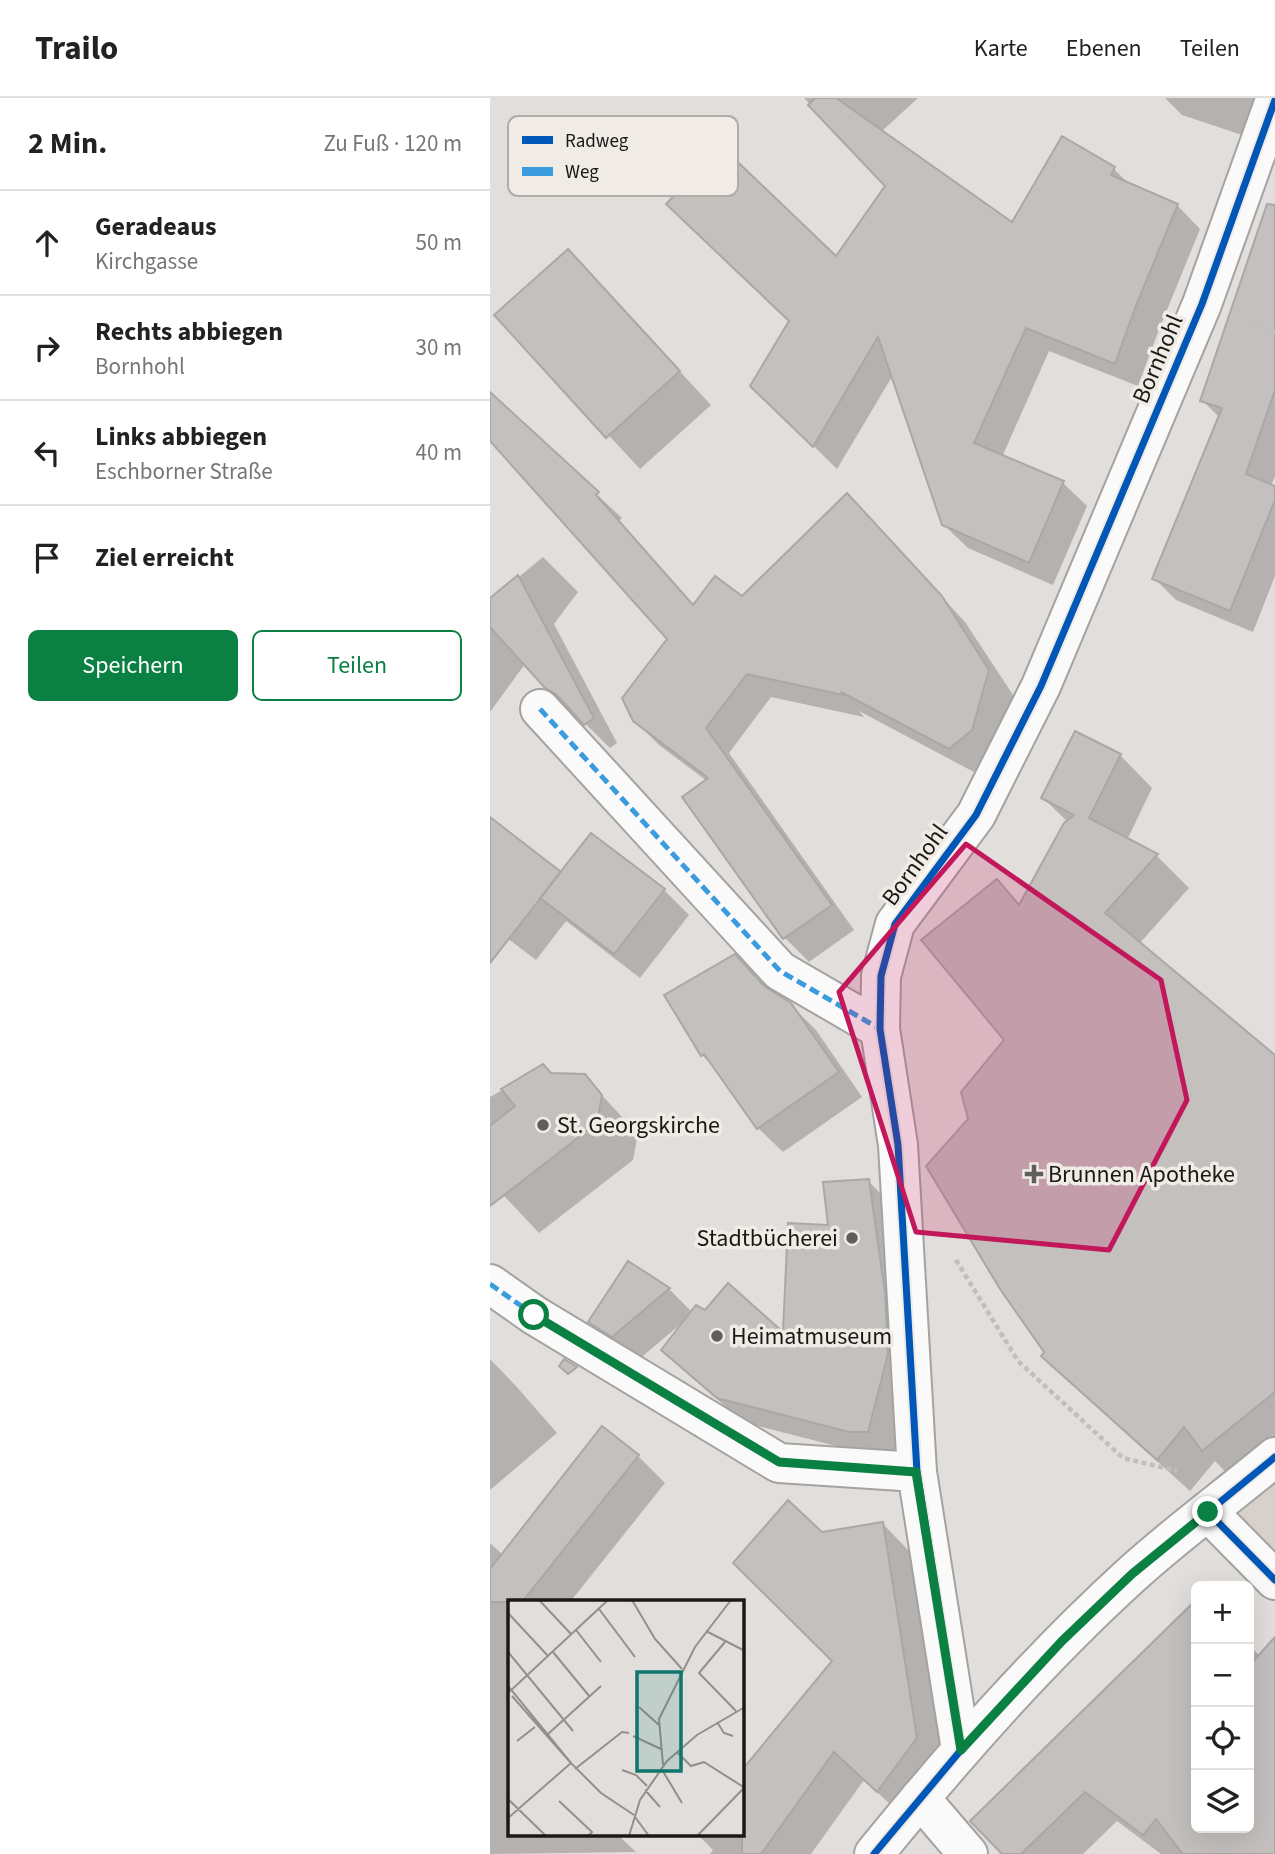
<!DOCTYPE html>
<html lang="de">
<head>
<meta charset="utf-8">
<style>
  :root { --surface:#fff; --page:#f6f6f6; --text:#222; --muted:#767676; --line:#e0e0e0; --accent:#0b8043 }
  body { margin:0; font-family:"Source Sans 3",sans-serif; background:var(--page); color:var(--text) }
  .controls { position:absolute; right:21px; bottom:21px; display:grid; overflow:hidden; border-radius:10px; box-shadow:0 7px 28px #0002 }
  .controls button { width:63px; height:63px; display:grid; place-items:center; padding:0; border:0; border-bottom:2px solid var(--line); background:var(--surface); color:var(--text); font:35px sans-serif }
  .stop { position:absolute; width:21px; height:21px; margin:-16px; border:5px solid #0b8043; border-radius:50%; background:#fff }
  .stop.end { background:#0b8043; border-color:#fff; box-shadow:0 2px 7px #0008 }
  .list { margin:0; padding:0; list-style:none }
  h2 { display:flex; justify-content:space-between; align-items:center; height:91px; margin:0; padding:0 28px; font-size:30px }
  h2 small { font-size:23px; font-weight:400; color:var(--muted) }
  .list li { display:grid; grid-template-columns:46px 1fr auto; gap:21px; align-items:center; box-sizing:border-box; height:105px; padding:0 28px; border-top:2px solid var(--line) }
  .list b { display:block; font-size:26px; white-space:nowrap }
  .list p { margin:0; font-size:23px; white-space:nowrap; color:var(--muted) }
  .list em { font-size:23px; font-style:normal; color:var(--muted) }
  .actions { display:flex; gap:14px; padding:21px 28px }
  .actions a { flex:1; padding:16px 0; border:2px solid var(--accent); border-radius:10px; text-align:center; font-size:24px; color:var(--accent) }
  .actions .main { background:var(--accent); color:#fff }
  .icon { flex:none; width:38px; height:38px; fill:none; stroke:currentColor; stroke-width:2; stroke-linecap:round; stroke-linejoin:round }
  .map { position:relative; flex:none; width:785px; height:1756px; overflow:hidden }
  header { display:flex; align-items:center; gap:42px; box-sizing:border-box; height:98px; padding:0 35px; background:var(--surface); border-bottom:2px solid var(--line) }
  header strong { font-size:33px }
  nav { display:flex; gap:38px; margin-inline-start:auto; font-size:24px }
  main { display:flex }
  aside { flex:1; background:var(--surface) }
  .map>svg:first-child { display:block }
  .built { fill:#d8d0ca }
  .shadow { fill:#0003 }
  .building { fill:#c3c0be; stroke:#aaa8a6; stroke-width:2 }
  .lines { fill:none; stroke-linecap:round; stroke-linejoin:round }
  .street-casing { stroke:#a4a3a0; stroke-width:42 }
  .secondary-casing { stroke:#a4a3a0; stroke-width:42 }
  .path { stroke:#c0bfbd; stroke-width:4.5; stroke-dasharray:5 3.5; stroke-linecap:butt }
  .street { stroke:#fafafa; stroke-width:38 }
  .secondary { stroke:#fafafa; stroke-width:38 }
  .quiet { stroke:#3b9bdf; stroke-width:5; stroke-dasharray:10 5; stroke-linecap:butt }
  .cycleway-casing { stroke:#f1ebe5; stroke-width:11 }
  .cycleway { stroke:#0057b8; stroke-width:7 }
  .route { stroke:#0b8043; stroke-width:9 }
  .marked { fill:#c2185b; fill-opacity:0.2; stroke:#c2185b; stroke-width:5; stroke-linejoin:round }
  .poi-dot { fill:#605e5c; stroke:#f1ebe5; stroke-width:2.5 }
  .labels { text-anchor:middle; dominant-baseline:central; stroke-width:7; stroke-linejoin:round; paint-order:stroke }
  .street-label { font-size:24px; fill:#1b1917; stroke:#f1ebe5 }
  .poi-label { font-size:24px; fill:#1b1917; stroke:#f1ebe5; text-anchor:start }
  .inset-road { fill:none; stroke:#928f8d; stroke-width:2 }
  .view { fill:#0f766e; fill-opacity:0.15; stroke:#0f766e; stroke-width:3.5 }
  .inset-edge { fill:none; stroke:#1b1917; stroke-width:3.5 }
  .key { fill:#f1ebe5; stroke:#b1aca7; stroke-width:2 }
  .key-label { font-size:19px; fill:#1b1917 }
</style>
</head>
<body>
<header>
<strong>Trailo</strong>
<nav><a>Karte</a><a>Ebenen</a><a>Teilen</a></nav>
</header>
<main>
<aside>
<h2>2 Min.<small>Zu Fuß · 120 m</small></h2>
<ul class="list">
<li><svg class="icon" aria-label="ahead" viewBox="0 0 24 24"><path d="M12 20V5M6 11l6-6 6 6"/></svg><div><b>Geradeaus</b><p>Kirchgasse</p></div><em>50 m</em></li>
<li><svg class="icon" aria-label="right" viewBox="0 0 24 24"><path d="M7 20v-9h11M14 6l5 5-5 5"/></svg><div><b>Rechts abbiegen</b><p>Bornhohl</p></div><em>30 m</em></li>
<li><svg class="icon" aria-label="left" viewBox="0 0 24 24"><path d="M17 20v-9H6M10 6l-5 5 5 5"/></svg><div><b>Links abbiegen</b><p>Eschborner Straße</p></div><em>40 m</em></li>
<li><svg class="icon" aria-label="arrive" viewBox="0 0 24 24"><path d="M6 21V4h12l-3 4 3 4H6"/></svg><div><b>Ziel erreicht</b></div></li>
</ul>
<div class="actions"><a class="main">Speichern</a><a>Teilen</a></div>
</aside>
<div class="map">
<svg width="785" height="1756" viewBox="0 0 785 1756">
  <rect width="100%" height="100%" fill="#e1dedb"/>
  <path class="built" d="M785 1363V1479L721 1414Z"/>
  <path class="shadow" d="M314 0H428L391 34 522 127 624 71 641 88 687 107 710 131 668 234 648 288 559 253 512 359 573 385 597 408 563 487 478 450 453 426 403 277 347 371 263 288 346 160 397 87Z
    M675 0H771L758 39 692 17Z
    M785 125V378L781 388 785 389V478L763 534 686 502 664 480 730 320 712 302Z
    M78 153 221 307 150 371 7 217Z
    M0 297 132 420 129 423 205 508 252 500 381 422 475 524 523 597 506 656 484 674 369 613 374 619 281 599 239 655 364 832 319 864 295 840 194 699 217 683 169 647 144 622 180 540 0 340Z
    M53 459 88 494 64 526 127 645 120 650 35 566 0 614V503Z
    M630 657 662 690 637 742 667 758 699 790 649 846 785 959V1353L746 1385 725 1363 700 1393 586 1290 554 1258 556 1254 480 1022 516 942 506 783 531 807 578 724 553 700Z
    M0 721 71 777 102 737 174 792 199 817 150 880 76 823 46 862 0 827Z
    M278 892 300 906 326 932 372 999 293 1054 268 1030 227 972 212 957Z
    M53 969 62 977 94 978 148 1036 143 1062 49 1135 0 1083V999Z
    M378 1083 403 1108 422 1282 403 1358H385L253 1324 198 1276 173 1252 192 1225 148 1262 125 1248 100 1224 139 1165 179 1191 202 1214H216L295 1237 340 1129Z
    M0 1261 26 1288 67 1335 0 1392Z
    M148 1358 175 1385 80 1504H19V1737H128L146 1754 0 1756V1445L13 1457Z
    M392 1425 421 1455 456 1670 417 1722 374 1682 321 1756H220L223 1752 208 1737H252V1667L256 1670 344 1563 331 1436Z
    M706 1504V1730H759V1547L770 1558 785 1542V1756H671L627 1723 593 1756H514L482 1723Z"/>
  <path class="building" d="M325 0H346L522 124 572 38 625 69 621 77 688 106 645 210 625 266 536 230 484 345 574 383 539 465 452 427 388 239 323 349 260 288 299 223 176 106 231 48 346 158 395 88 318 7Z
    M777 106 785 107V292L756 376 785 388V402L740 513 662 481 732 310 710 303Z
    M78 151 190 273 116 340 4 217Z
    M0 294 109 394 106 397 203 507 225 478 252 498 357 395 452 498 499 572 482 632 459 651 351 594 353 597 257 576 216 630 342 807 293 841 192 699 218 680 143 623 132 600 177 541 0 343Z
    M28 477 104 620 94 627 66 596 55 590 0 529V500Z
    M585 633 631 656 599 720 668 756 615 815 785 957V1294L712 1353 694 1329 667 1362 551 1258 554 1254 510 1191 436 1068 478 1021 471 994 514 942 431 842 507 781 529 807 574 725 584 717 551 700Z
    M0 719 71 774 0 865Z
    M101 735 175 791 124 856 50 800Z
    M245 856 274 888 301 905 349 974 267 1031 214 956 211 958 174 897Z
    M53 966 61 975 95 976 112 997 107 1025 0 1108V1028L25 1008 11 991Z
    M379 1081 395 1195 398 1256 378 1334H359L227 1300 171 1252 206 1207 215 1212 238 1185 293 1234 298 1125 338 1127 333 1084Z
    M138 1163 180 1190 122 1239 98 1224Z
    M74 1261 87 1269 78 1276 69 1268Z
    M112 1328 149 1357 32 1504H0V1471Z
    M298 1402 332 1434 393 1424 427 1640 387 1694 344 1654 271 1756H252V1672L342 1563 243 1465Z
    M706 1502V1730H759V1568L785 1539V1756H693L666 1721 653 1737 595 1694 531 1756H512L480 1723Z"/>
  <g class="lines">
    <defs>
      <path id="street" d="M50 611 290 873 390 931
        M0 1186 44 1217 289 1365 427 1374
        M718 1414 785 1482
        M471 1652 427 1374 408 1047 390 931 391 878 405 826 486 717 551 588 712 206 785 2
        M430 1700 478 1756"/>
      <path id="secondary" d="M384 1756C464 1658 547 1563 640 1478 686 1436 737 1399 785 1359"/>
    </defs>
    <use href="#street" class="street-casing"/>
    <use href="#secondary" class="secondary-casing"/>
    <path class="path" d="M759 224 785 235
      M466 1162 528 1263 633 1360 687 1373"/>
    <use href="#street" class="street"/>
    <use href="#secondary" class="secondary"/>
    <path class="quiet" d="M50 611 290 873 390 931
      M0 1186 44 1217 289 1365 427 1374"/>
    <defs>
      <path id="cycleway" d="M785 1359 718 1414 785 1482
        M384 1756 471 1652 427 1374 408 1047 390 931 391 878 405 826 486 717 551 588 712 206 785 2"/>
    </defs>
    <use href="#cycleway" class="cycleway-casing"/>
    <use href="#cycleway" class="cycleway"/>
  </g>
  <g class="lines">
    <path class="route" d="M44 1217 289 1364 426 1374 471 1652 572 1543 642 1476 718 1414"/>
  </g>
  <path class="marked" d="M476 746 671 882 697 1002 619 1152 426 1134 349 894Z"/>
  <g class="poi-dot">
    <circle cx="53" cy="1027" r="7"/>
    <path d="M540.5 1065.5h7v7h7v7h-7v7h-7v-7h-7v-7h7z"/>
    <circle cx="362" cy="1140" r="7"/>
    <circle cx="227" cy="1238" r="7"/>
  </g>
  <g class="labels">
    <g class="street-label">
      <text transform="translate(668 261) rotate(-67)">Bornhohl</text>
      <text transform="translate(425 767) rotate(-54)">Bornhohl</text>
    </g>
    <g class="poi-label">
      <text x="67" y="1027">St. Georgskirche</text>
      <text x="558" y="1076">Brunnen Apotheke</text>
      <text x="348" y="1140" text-anchor="end">Stadtbücherei</text>
      <text x="241" y="1238">Heimatmuseum</text>
    </g>
  </g>
  <g transform="translate(18 1502)">
    <rect width="236" height="236" fill="#e1dedb"/>
    <path class="inset-road" d="M31 0 63 34M124 0 147 39 174 69M91 9 127 57M0 13 40 56M68 30 93 62M198 31 237 51M217 42 191 73 228 111M0 52 65 131M45 52 82 97M0 86 63 163M0 93 100 0M4 96 62 162M131 107 151 125M209 122 216 133 225 136M40 134 93 86M125 136 153 149M9 141 27 127M169 152 183 166 196 162 237 188M155 165 151 119 187 47 223 0M153 168 174 203M67 169 114 132 121 133M114 170 128 175 139 186M137 190 152 207M0 199 38 236M51 201 84 232 80 236M127 217 141 236M0 218 63 163 93 193 126 215M121 236 132 200 159 161 189 135 237 107M189 236 236 188"/>
    <path class="view" d="M129 72H173V171H129Z"/>
    <rect width="236" height="236" class="inset-edge"/>
  </g>
  <rect x="18" y="18" width="230" height="80" rx="10" class="key"/>
  <rect x="32" y="38" width="31" height="8" fill="#0057b8"/>
  <rect x="32" y="69" width="31" height="9" fill="#3b9bdf"/>
  <g class="key-label">
    <text x="75" y="49">Radweg</text>
    <text x="75" y="80">Weg</text>
  </g>
</svg>
<div class="controls">
<button>+</button>
<button>−</button>
<button><svg class="icon" aria-label="locate" viewBox="0 0 24 24"><circle cx="12" cy="12" r="6"/><path d="M12 2v4M12 18v4M2 12h4M18 12h4"/></svg></button>
<button><svg class="icon" aria-label="layers" viewBox="0 0 24 24"><path d="M12 4l9 5-9 5-9-5zM3 14l9 5 9-5"/></svg></button>
</div>
<div class="stop" style="left:44px;top:1217px"></div>
<div class="stop end" style="left:718px;top:1414px"></div>
</div>
</main>
</body>
</html>
